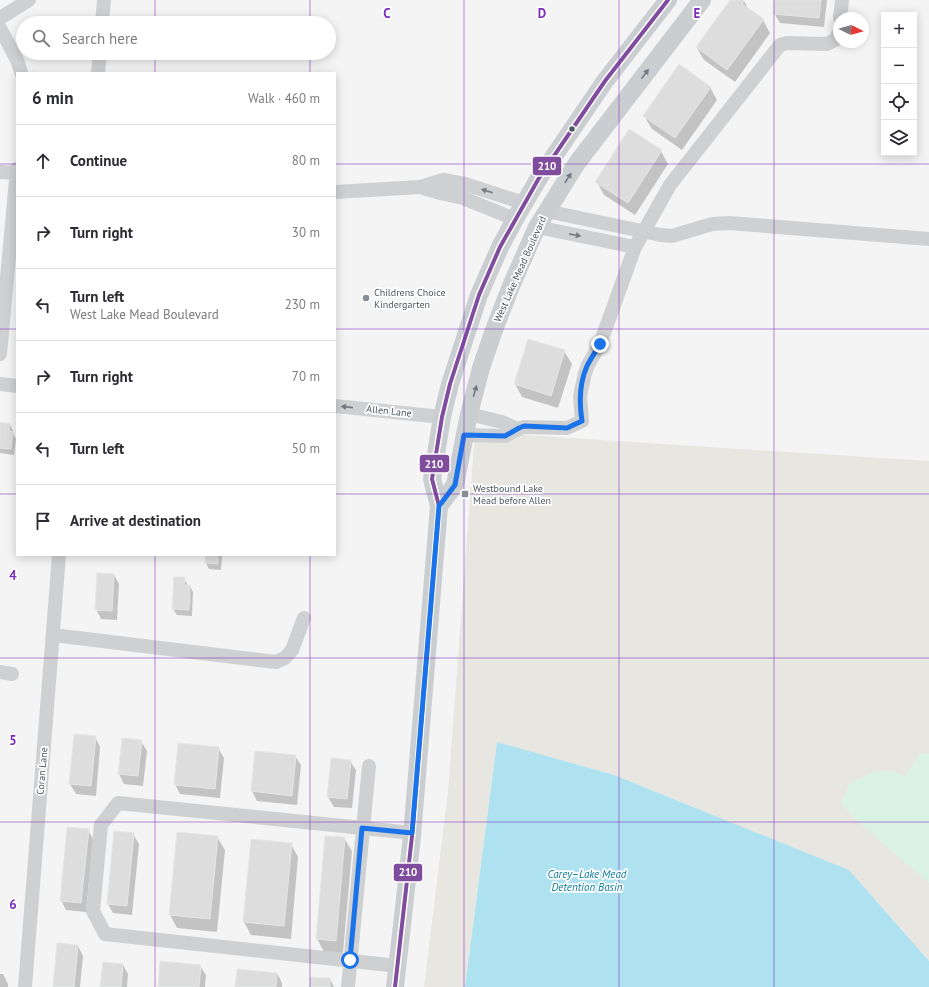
<!DOCTYPE html>
<html lang="en">
<head>
<meta charset="utf-8">
<style>
  :root { --surface:#fff; --page:#f7f7f7; --text:#2b2b33; --muted:#7c7c81; --line:#e1e1e2 }
  body { margin:0; font-family:"PT Sans",sans-serif; background:var(--page); color:var(--text) }
  .controls { position:absolute; right:12px; top:12px; display:grid; overflow:hidden; border-radius:0px; box-shadow:0 2px 10px #0003 }
  .controls button { width:36px; height:36px; display:grid; place-items:center; padding:0; border:0; border-bottom:1px solid var(--line); background:var(--surface); color:var(--text); font:20px sans-serif }
  .compass { position:absolute; left:833px; top:12px; width:36px; height:36px; border-radius:50%; background:var(--surface); box-shadow:0 2px 10px #0003; rotate:95deg }
  .stop { position:absolute; width:12px; height:12px; margin:-9px; border:3px solid #1a73e8; border-radius:50%; background:#fff }
  .stop.end { background:#1a73e8; border-color:#fff; box-shadow:0 1px 4px #0008 }
  .list { margin:0; padding:0; list-style:none }
  h2 { display:flex; justify-content:space-between; align-items:center; height:52px; margin:0; padding:0 16px; font-size:17px }
  h2 small { font-size:13px; font-weight:400; color:var(--muted) }
  .list li { display:grid; grid-template-columns:26px 1fr auto; gap:12px; align-items:center; box-sizing:border-box; height:72px; padding:0 16px; border-top:1px solid var(--line) }
  .list b { display:block; font-size:15px; white-space:nowrap }
  .list p { margin:0; font-size:13px; white-space:nowrap; color:var(--muted) }
  .list em { font-size:13px; font-style:normal; color:var(--muted) }
  .icon { flex:none; width:22px; height:22px; fill:none; stroke:currentColor; stroke-width:2; stroke-linecap:round; stroke-linejoin:round }
  .map { position:relative; flex:none; width:929px; height:987px; overflow:hidden }
  .search { position:absolute; background:var(--surface); box-shadow:0 2px 10px #0003; left:16px; top:16px; width:320px; height:44px; display:flex; align-items:center; gap:10px; box-sizing:border-box; padding:0 14px; border-radius:22px; color:var(--muted); font-size:15px }
  .panel { position:absolute; background:var(--surface); box-shadow:0 2px 10px #0003; left:16px; top:72px; width:320px; height:484px; border-radius:0px }
  .map>svg:first-child { display:block }
  .green { fill:#d9f2e3 }
  .sand { fill:#e7e6e1 }
  .water { fill:#aee2f0 }
  .shadow { fill:#0003 }
  .building { fill:#ddddde; stroke:#e5e6e7 }
  .lines { fill:none; stroke-linecap:round; stroke-linejoin:round }
  .minor { stroke:#ced0d2; stroke-width:14 }
  .major { stroke:#caced1; stroke-width:18 }
  .bus-1-casing { stroke:#fff; stroke-width:7 }
  .bus-1 { stroke:#804c9e; stroke-width:4 }
  .oneway { fill:#707a83 }
  .oneway2 { fill:#727b83 }
  .route { stroke:#1a73e8; stroke-width:5 }
  .grid { fill:none; stroke:#7b2cbf; stroke-width:1; stroke-opacity:0.55 }
  .bus-dot { fill:#4a5661; stroke:#fff; stroke-width:1.5 }
  .poi-dot { fill:#868d94; stroke:#fff; stroke-width:1.5 }
  .labels { text-anchor:middle; dominant-baseline:central; stroke-width:3.5; stroke-linejoin:round; paint-order:stroke }
  .street-label { font-size:10px; fill:#4a5661; stroke:#fff }
  .poi-label { font-size:10px; fill:#4a5661; stroke:#fff; text-anchor:start }
  .water-label { font-size:11px; font-style:italic; fill:#0c7c9b; stroke:#fff }
  .grid-label { font-size:13px; text-anchor:middle; font-weight:bold; fill:#7b2cbf; stroke:#fff; stroke-width:3.5; stroke-linejoin:round; paint-order:stroke }
  .line-badge { stroke:#fff; stroke-width:1.5 }
  .badge-label { font-size:11px; text-anchor:middle; font-weight:bold; fill:#fff }
</style>
</head>
<body>
<div class="map">
<svg width="929" height="987" viewBox="0 0 929 987">
  <rect width="100%" height="100%" fill="#f4f4f4"/>
  <path class="green" d="M929 753V883L853 817 841 803 850 783 873 772 893 771 904 777 920 754Z"/>
  <path class="sand" d="M475 432 929 461V753L920 754 904 777 893 771 873 772 850 783 841 803 853 817 929 883V961L849 870 614 775 497 742 465 987H424L448 791Z"/>
  <path class="water" d="M497 742 614 775 849 870 929 961V987H465Z"/>
  <path class="shadow" d="M731 0 744 1 749 10 763 20 770 33 735 82 704 60 697 48Z
    M775 0H827L824 27 780 23 774 13Z
    M710 87 717 100 682 150 652 129 644 116Z
    M661 151 668 164 635 215 604 195 597 182Z
    M564 351 572 364 558 408 522 397 515 384Z
    M0 423 10 424 13 431V433L16 439 14 455 0 453Z
    M206 555H222L221 570 209 569 206 563Z
    M114 575 119 584 117 620 101 619 96 609Z
    M184 578 188 586H190L193 592 192 616 177 615 173 609Z
    M75 735 95 737 100 747 96 796 76 794 70 784Z
    M141 741 147 751 143 786 124 784 119 774Z
    M218 748 224 758 220 798 180 794 175 784Z
    M256 752 295 756 301 765 297 805 257 801 252 791Z
    M350 761 356 770 352 808 334 807 328 797Z
    M88 830 93 839 86 912 66 910 61 900Z
    M133 834 139 844 132 915 113 913 108 904Z
    M217 837 225 850 217 932 177 928 170 915Z
    M344 838 352 851 343 953 324 952 317 939Z
    M291 844 298 857 291 939 251 935 244 922Z
    M78 946 83 956 80 987H54Z
    M123 965 128 974 127 987H101Z
    M200 966 206 975 205 987H159Z
    M277 973 282 983V987H236Z
    M0 974H3L8 984V987H0Z
    M330 979 334 987H310Z"/>
  <path class="building" d="M730 0H744L742 4 764 19 727 70 696 47Z
    M774 0H821L819 18 773 14Z
    M679 64 711 87 675 138 643 116Z
    M629 129 662 150 628 203 595 182Z
    M528 339 565 350 551 396 514 384Z
    M0 422 10 424 9 431 13 432 11 449 0 448Z
    M205 555H218V564L205 563Z
    M97 573 114 574 112 611 95 610Z
    M174 577H185L184 585H190L189 610 172 609Z
    M74 734 96 736 91 786 69 784Z
    M122 738 142 740 138 776 118 774Z
    M178 743 219 747 215 789 174 785Z
    M255 751 296 755 292 796 251 791Z
    M331 758 351 760 347 799 327 797Z
    M67 827 89 829 81 903 60 901Z
    M114 831 134 833 127 906 107 904Z
    M177 832 218 836 210 919 169 915Z
    M325 836 345 837 336 941 316 939Z
    M251 839 292 843 284 926 243 922Z
    M57 943 78 945 74 987H53Z
    M160 961 201 965 199 987H158Z
    M103 962 123 964 121 987H100Z
    M237 969 277 973 276 987H235Z
    M310 977 330 978V987H309Z"/>
  <g class="lines">
    <path class="minor" d="M0 18 29 0
      M840 18 842 0
      M102 23 104 0
      M0 28 18 62 21 73
      M98 73 100 53
      M0 172 17 173
      M420 187 440 193 463 198 515 219
      M335 192 420 187 443 180 465 184 524 203
      M546 211 661 235 672 236 712 224 729 223 929 239
      M537 227 635 247
      M0 354 17 169
      M0 384 17 386
      M335 406 442 417
      M469 414 502 422 517 429
      M464 435 505 436C512 433 517 428 524 427L567 428 582 421 580 396 585 373 588 365 600 344 635 247 670 185 780 45 787 43 827 44 835 40 839 33
      M53 635 276 662 285 658 292 650 304 618
      M0 672 12 674
      M398 966 105 934 93 911 101 825 118 803 412 833
      M25 987 59 555
      M348 987 369 766"/>
    <path class="major" d="M439 506 455 485 469 414 481 368 494 330 511 286 537 227 577 163 702 0
      M395 987 412 836 439 506 432 479 442 417 450 384 479 295 500 247 515 219 539 178 605 81 668 0"/>
    <defs>
      <path id="bus-1" d="M395 987 412 836 439 506 432 479 442 417 450 384 479 295 500 247 539 178 605 81 668 0"/>
    </defs>
    <use href="#bus-1" class="bus-1-casing"/>
    <use href="#bus-1" class="bus-1"/>
  </g>
  <defs><path id="oneway-solid" d="M-6-.8H1V-3.2L6.5 0L1 3.2V.8H-6Z"/></defs>
  <g class="oneway">
    <use href="#oneway-solid" transform="translate(645 74) rotate(-53)"/>
    <use href="#oneway-solid" transform="translate(568 178) rotate(-57)"/>
    <use href="#oneway-solid" transform="translate(475 391) rotate(-74)"/>
  </g>
  <g class="oneway2">
    <use href="#oneway-solid" transform="translate(487 191) rotate(-162)"/>
    <use href="#oneway-solid" transform="translate(575 235) rotate(11)"/>
    <use href="#oneway-solid" transform="translate(347 407) rotate(-174)"/>
  </g>
  <g class="lines">
    <path class="route" d="M350 960 362 828 412 833 439 506 455 485 464 435 505 436 519 428 524 426 567 428 582 421C579 402 579 384 587 366 591 358 596 351 600 344"/>
  </g>
  <path class="grid" d="M155 0V23M310 0V23M464 0V987M619 0V987M774 0V987M155 53V73M310 53V73M0 164H17M335 164H929M0 329H17M335 329H929M0 494H17M335 494H929M155 555V987M310 555V987M0 658H929M0 822H929"/>
  <circle class="bus-dot" cx="572" cy="129" r="3.5"/>
  <g class="poi-dot">
    <circle cx="366" cy="298" r="4"/>
    <rect x="461" y="490" width="8" height="8" rx="2"/>
  </g>
  <g class="labels">
    <g class="street-label">
      <text transform="translate(520 269) rotate(-66)">West Lake Mead Boulevard</text>
      <text transform="translate(389 411) rotate(6)">Allen Lane</text>
      <text transform="translate(42 771) rotate(-85)">Coran Lane</text>
    </g>
    <g class="poi-label">
      <text x="374" y="292">Childrens Choice<tspan x="374" dy="12">Kindergarten</tspan></text>
      <text x="473" y="488">Westbound Lake<tspan x="473" dy="12">Mead before Allen</tspan></text>
    </g>
    <g class="water-label">
      <text x="587" y="874">Carey–Lake Mead<tspan x="587" dy="13">Detention Basin</tspan></text>
    </g>
  </g>
  <g class="grid-label">
    <text x="387" y="18">C</text>
    <text x="542" y="18">D</text>
    <text x="697" y="18">E</text>
    <text x="13" y="580">4</text>
    <text x="13" y="745">5</text>
    <text x="13" y="909">6</text>
  </g>
  <g class="line-badge">
    <rect x="532" y="156" width="30" height="20" rx="4" fill="#804c9e"/>
    <rect x="419" y="454" width="31" height="19" rx="4" fill="#804c9e"/>
    <rect x="393" y="863" width="30" height="19" rx="4" fill="#804c9e"/>
  </g>
  <g class="badge-label">
    <text x="547" y="170">210</text>
    <text x="434" y="468">210</text>
    <text x="408" y="876">210</text>
  </g>
</svg>
<div class="controls">
<button>+</button>
<button>−</button>
<button><svg class="icon" aria-label="locate" viewBox="0 0 24 24"><circle cx="12" cy="12" r="6"/><path d="M12 2v4M12 18v4M2 12h4M18 12h4"/></svg></button>
<button><svg class="icon" aria-label="layers" viewBox="0 0 24 24"><path d="M12 4l9 5-9 5-9-5zM3 14l9 5 9-5"/></svg></button>
</div>
<svg class="compass" viewBox="-18 -18 36 36"><path d="M0-13l5 13h-10z" fill="#e53935"/><path d="M0 13l5-13h-10z" fill="#7c7c81"/></svg>
<div class="stop" style="left:350px;top:960px"></div>
<div class="stop end" style="left:600px;top:344px"></div>
<div class="search"><svg class="icon" aria-label="search" viewBox="0 0 24 24"><circle cx="10" cy="10" r="6"/><path d="M15 15l6 6"/></svg>Search here</div>
<section class="panel">
<h2>6 min<small>Walk · 460 m</small></h2>
<ul class="list">
<li><svg class="icon" aria-label="ahead" viewBox="0 0 24 24"><path d="M12 20V5M6 11l6-6 6 6"/></svg><div><b>Continue</b></div><em>80 m</em></li>
<li><svg class="icon" aria-label="right" viewBox="0 0 24 24"><path d="M7 20v-9h11M14 6l5 5-5 5"/></svg><div><b>Turn right</b></div><em>30 m</em></li>
<li><svg class="icon" aria-label="left" viewBox="0 0 24 24"><path d="M17 20v-9H6M10 6l-5 5 5 5"/></svg><div><b>Turn left</b><p>West Lake Mead Boulevard</p></div><em>230 m</em></li>
<li><svg class="icon" aria-label="right" viewBox="0 0 24 24"><path d="M7 20v-9h11M14 6l5 5-5 5"/></svg><div><b>Turn right</b></div><em>70 m</em></li>
<li><svg class="icon" aria-label="left" viewBox="0 0 24 24"><path d="M17 20v-9H6M10 6l-5 5 5 5"/></svg><div><b>Turn left</b></div><em>50 m</em></li>
<li><svg class="icon" aria-label="arrive" viewBox="0 0 24 24"><path d="M6 21V4h12l-3 4 3 4H6"/></svg><div><b>Arrive at destination</b></div></li>
</ul>
</section>
</div>
</body>
</html>
